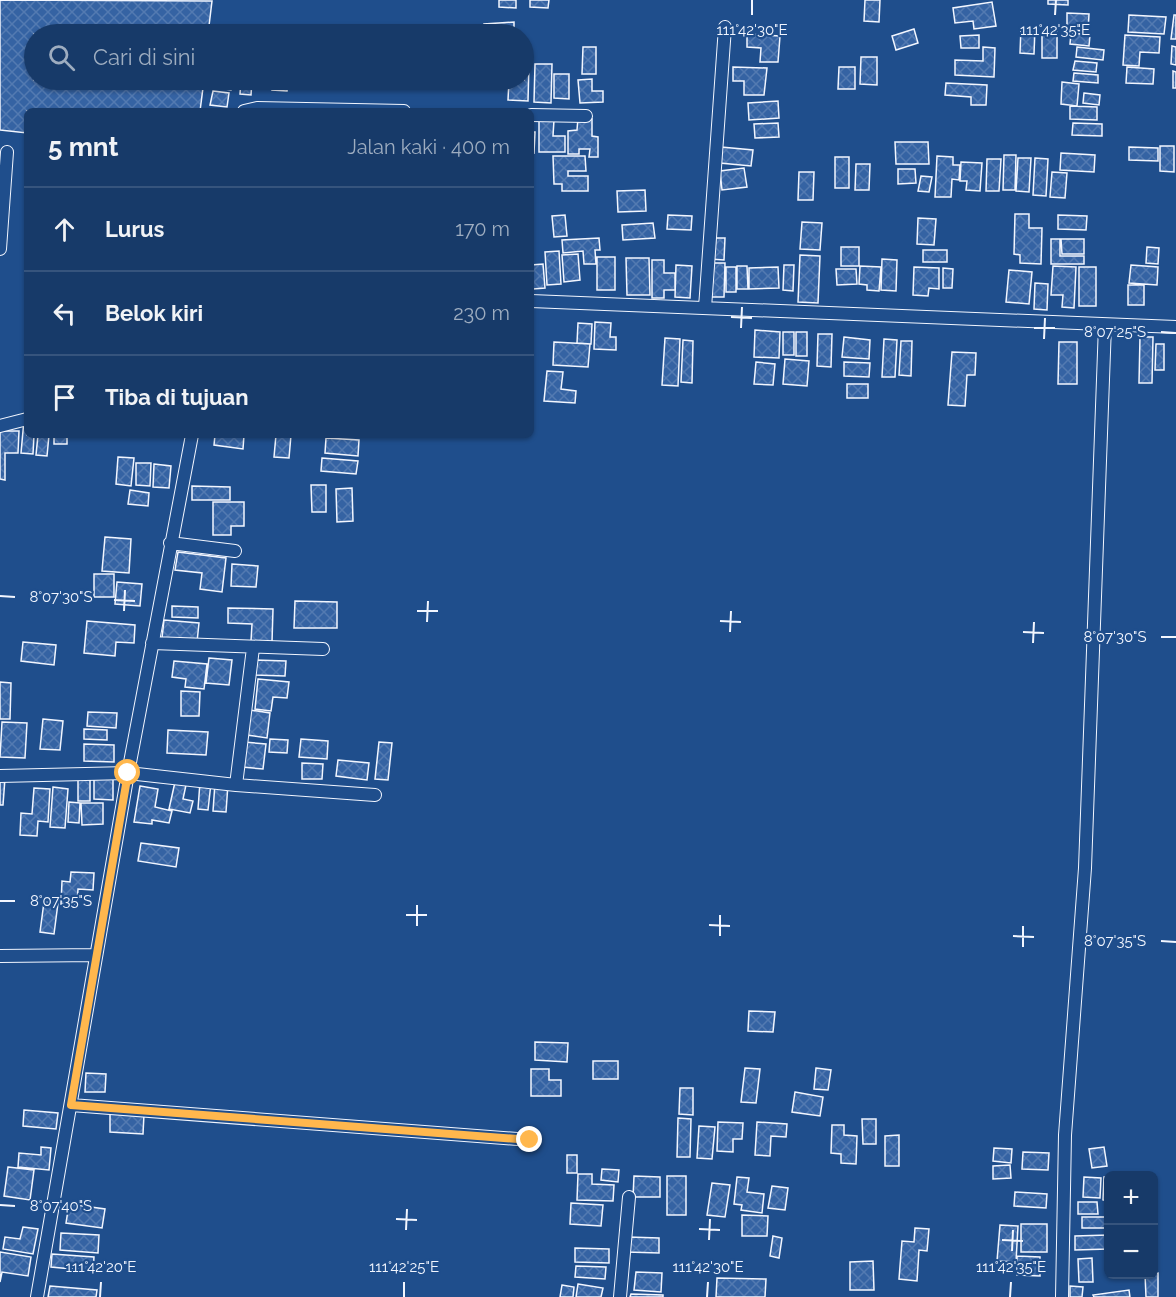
<!DOCTYPE html>
<html lang="id">
<head>
<meta charset="utf-8">
<style>
  :root { --surface:#173a69; --page:#20416f; --text:#f1f3f6; --muted:#9eadc0; --line:#36547d }
  body { margin:0; font-family:Raleway,sans-serif; background:var(--page); color:var(--text) }
  .controls { position:absolute; right:18px; bottom:18px; display:grid; overflow:hidden; border-radius:9px; box-shadow:0 2px 4px #0004 }
  .controls button { width:54px; height:54px; display:grid; place-items:center; padding:0; border:0; border-bottom:2px solid var(--line); background:var(--surface); color:var(--text); font:30px sans-serif }
  .stop { position:absolute; width:18px; height:18px; margin:-14px; border:4px solid #ffb74d; border-radius:50%; background:#fff }
  .stop.end { background:#ffb74d; border-color:#fff; box-shadow:0 2px 6px #0008 }
  .list { margin:0; padding:0; list-style:none }
  h2 { display:flex; justify-content:space-between; align-items:center; height:78px; margin:0; padding:0 24px; font-size:26px }
  h2 small { font-size:20px; font-weight:400; color:var(--muted) }
  .list li { display:grid; grid-template-columns:39px 1fr auto; gap:18px; align-items:center; box-sizing:border-box; height:84px; padding:0 24px; border-top:2px solid var(--line) }
  .list b { display:block; font-size:22px; white-space:nowrap }
  .list em { font-size:20px; font-style:normal; color:var(--muted) }
  .icon { flex:none; width:33px; height:33px; fill:none; stroke:currentColor; stroke-width:2; stroke-linecap:round; stroke-linejoin:round }
  .map { position:relative; flex:none; width:1176px; height:1297px; overflow:hidden }
  .search { position:absolute; background:var(--surface); box-shadow:0 2px 4px #0004; left:24px; top:24px; width:510px; height:66px; display:flex; align-items:center; gap:15px; box-sizing:border-box; padding:0 21px; border-radius:33px; color:var(--muted); font-size:22px }
  .panel { position:absolute; background:var(--surface); box-shadow:0 2px 4px #0004; left:24px; top:108px; width:510px; height:330px; border-radius:9px }
  .map>svg:first-child { display:block }
  .building { fill:url(#building-cross-hatch); stroke:#f2f6ff; stroke-width:1.5 }
  .lines { fill:none; stroke-linecap:round; stroke-linejoin:round }
  .minor-casing { stroke:#f2f6ff; stroke-width:14 }
  .minor { stroke:#1f4e8c; stroke-width:12 }
  .route { stroke:#ffb74d; stroke-width:8 }
  .ticks { fill:none; stroke:#f2f6ff; stroke-width:2 }
  .ticks-label { font-size:15px; text-anchor:middle; fill:#f2f6ff; stroke:#1f4e8c; stroke-width:4.5; stroke-linejoin:round; paint-order:stroke }
</style>
</head>
<body>
<div class="map">
<svg width="1176" height="1297" viewBox="0 0 1176 1297">
  <defs>
    <pattern id="building-cross-hatch" width="8" height="8" patternUnits="userSpaceOnUse" patternTransform="scale(1.5)"><rect width="8" height="8" fill="#3563a3"/><path d="M0 0l8 8M0 8l8-8" fill="none" stroke="#537ab1"/></pattern>
  </defs>
  <rect width="100%" height="100%" fill="#1f4e8c"/>
  <path class="building" d="M0 0 212 1 208 34H34V80H204L200 111H27V133L0 130Z
    M499 0H516V8L499 7Z
    M530 0H549L548 8 530 7Z
    M865 0H880L879 22 864 21Z
    M1048 0H1068V5L1048 4Z
    M992 2 996 26 974 29 973 21 955 23 953 8Z
    M1067 13 1089 14 1088 31 1067 30Z
    M1129 15 1166 17 1164 34 1128 32Z
    M1174 15H1176V39H1171Z
    M514 22V34H485L484 24Z
    M1021 28H1035L1034 54 1020 53Z
    M914 29 918 43 896 50 892 36Z
    M445 31 465 32V34H445Z
    M1057 32V58H1042V33Z
    M1071 33 1090 35 1089 46 1070 44Z
    M747 34 780 36 778 62H760L761 48 747 47Z
    M979 35V48H961L960 36Z
    M1125 35 1160 37 1159 53 1140 52 1139 66 1123 65Z
    M1172 46 1176 47V65L1171 64Z
    M583 47H596V74H582Z
    M983 47 995 48 994 77 955 75V60L983 61Z
    M1077 47 1104 50 1103 60 1076 57Z
    M861 57H877V85L860 84Z
    M1075 61 1097 63 1096 72 1073 70Z
    M524 63H529L528 101 508 100 509 80H524Z
    M535 64H552L551 103 534 102Z
    M733 67 767 68 764 95H744V81H733Z
    M839 67H855V89H838Z
    M1127 67 1154 69 1153 84 1126 83Z
    M1173 71 1176 72V88H1173Z
    M1074 73 1098 75V83L1073 81Z
    M554 74H569V99L554 98Z
    M592 79V91H603V102L580 103 578 80Z
    M212 80H233L231 90 211 87Z
    M241 80H252L251 95 240 94Z
    M273 80H288L287 91 272 90Z
    M292 80H307V89L292 88Z
    M316 80H333L332 89 315 88Z
    M336 80H353V87L336 86Z
    M356 80H368V86L356 85Z
    M370 80H383L382 86 370 85Z
    M419 80H431L430 88 418 87Z
    M1062 82 1079 84 1077 106 1061 104Z
    M946 83 987 85 986 105H971V97L945 95Z
    M213 91 229 93 227 107 210 105Z
    M1084 93 1100 95 1099 105 1083 103Z
    M778 101 779 118 749 120 748 103Z
    M1070 106 1097 107V120L1070 119Z
    M578 118 592 119V136L598 137V157H589L590 149H579V154H568V131L577 130Z
    M539 120H554L553 136H565V152H539Z
    M778 123 779 137 755 138 754 124Z
    M1073 123 1102 124V136L1072 135Z
    M531 132H535L534 153 531 152Z
    M895 142H928L929 164H896Z
    M1160 146H1174V172L1160 171Z
    M721 147 753 150 751 166 720 163Z
    M1129 147 1158 148V161L1129 160Z
    M1061 153 1095 155 1094 172 1060 170Z
    M1004 155H1016L1015 190H1003Z
    M553 156H585L586 171H568V176H588V191H562V184H554Z
    M937 156 953 157V165H960L959 180 952 179 951 197H935Z
    M835 157H849V188H835Z
    M1018 158H1031L1029 192 1016 191Z
    M1035 158 1048 159 1046 196 1033 195Z
    M987 159H1001L999 191H986Z
    M961 162 982 163 980 191 966 190 967 181H960Z
    M856 164H870L869 190H855Z
    M744 168 747 187 722 190 720 171Z
    M898 169H915L916 183 898 184Z
    M799 172H814L813 200H798Z
    M1052 172 1067 173 1065 198 1050 197Z
    M921 176 932 177 929 192 918 191Z
    M645 190 646 211 618 212 617 191Z
    M1015 214H1029V228H1042L1041 264 1020 263V255L1014 254Z
    M565 215 567 236 554 237 552 216Z
    M668 215 692 216 691 230 667 229Z
    M1058 215 1087 216 1086 230 1058 229Z
    M918 218 936 219 934 245 917 244Z
    M802 222 822 223 820 250 800 249Z
    M653 223 655 238 623 240 622 225Z
    M599 238 600 250H595L596 264H584L583 251 563 253 562 240Z
    M711 238H725L724 260 710 259Z
    M1051 239H1060V256H1084V264H1051Z
    M1061 239H1084V254H1062Z
    M841 247H859V266H841Z
    M1147 247 1159 248 1158 264 1146 263Z
    M923 250H947V262H923Z
    M559 251 561 284 547 285 545 252Z
    M578 254 580 280 564 282 562 255Z
    M800 255 820 256 818 303 798 302Z
    M597 257H615V290H597Z
    M626 258H649L650 295H627Z
    M882 259 897 260 896 291 881 290Z
    M652 260H664V273H675V290H664V298H652Z
    M710 263H725L724 297H709Z
    M543 264 545 288 533 289 531 265Z
    M676 265 692 266 690 298 675 297Z
    M784 265H794L793 291 783 290Z
    M1131 265 1158 267 1157 285 1129 283Z
    M737 266H747L748 289H737Z
    M860 266 881 267 879 291 867 290V285L859 284Z
    M1053 266 1076 267 1074 308 1062 307 1063 295H1051Z
    M726 267H736V292H726Z
    M778 267 779 288 749 289V268Z
    M914 267 939 268V289L929 288 928 296 913 295Z
    M1079 267H1096V306H1079Z
    M943 268 953 269 952 288H943Z
    M836 269H856L857 284 837 285Z
    M1009 270 1032 272 1029 304 1006 302Z
    M1035 283 1048 284 1047 310 1034 309Z
    M1128 285H1144V305H1128Z
    M595 322 611 323 610 337H616V350L594 349Z
    M578 323 592 324 591 344 577 343Z
    M755 330 780 332 779 358 754 357Z
    M783 332H794V355H783Z
    M796 332H807V356H796Z
    M818 334H832L831 367 817 366Z
    M844 337 870 340 869 359 842 357Z
    M1140 337H1153L1152 383H1139Z
    M665 338 680 339 678 386 662 385Z
    M884 339 897 340 895 377H882Z
    M683 340 693 341 692 383 681 382Z
    M901 341H912L911 376 899 375Z
    M554 342 590 344 588 367 553 365Z
    M1059 342H1077V384H1058Z
    M1156 344H1164V370H1155Z
    M952 352 976 353 975 375H967L965 406 948 405Z
    M785 359 809 361 807 386 783 384Z
    M756 362 775 364 773 385 754 384Z
    M844 362 870 363 869 377 844 376Z
    M547 371 563 372 561 389 576 391 575 403 544 401Z
    M847 384H868V398H847Z
    M24 420H27V435H34L33 454 21 453Z
    M0 431H19L18 453H5V480L0 479Z
    M38 435H49L47 456 36 455Z
    M54 435H67V444H54Z
    M215 435H244L243 449 214 445Z
    M276 435H291L289 458 274 457Z
    M328 435H358V436L328 437Z
    M326 438 359 440 358 456 325 453Z
    M118 457 134 458 131 486 116 484Z
    M322 458 358 461 356 474 321 471Z
    M136 463H151L150 486 136 485Z
    M154 464 171 466 169 488 153 487Z
    M311 485H326V512H312Z
    M192 486 230 487V500H192Z
    M352 488 353 521 337 522 336 489Z
    M130 490 149 493 148 506 128 504Z
    M213 502H244V526H231V535H213Z
    M105 537 131 539 129 573 102 571Z
    M178 552 226 558 222 592 200 589 202 573 175 570Z
    M232 564 258 566 256 587 231 586Z
    M94 574H114V597H94Z
    M117 582 142 584 140 606 115 604Z
    M295 601 337 602V628H294Z
    M172 606 198 607V618L172 617Z
    M228 608 273 609 272 642 251 641 252 624 228 623Z
    M164 620 199 623 197 642 162 638Z
    M87 621 135 625 134 643 116 642 115 656 84 653Z
    M23 642 56 645 54 665 21 661Z
    M209 658 232 660 229 685 206 683Z
    M255 660 286 661 285 676 255 675Z
    M174 661 207 664 204 689 185 687 186 679 172 677Z
    M258 679 289 682 287 698 273 697 271 711 255 709Z
    M0 682 11 683 10 719H0Z
    M181 691 200 692 199 716H181Z
    M250 710 270 713 267 738 247 735Z
    M88 712 117 713 116 728 87 726Z
    M43 719 63 721 60 750 40 749Z
    M2 722 27 723 25 758 0 757Z
    M84 729 107 730V740L84 739Z
    M168 730 208 732 206 755 167 753Z
    M270 739 288 740 287 753 269 752Z
    M301 739 328 741 327 759 299 757Z
    M244 742 266 744 263 769 242 767Z
    M379 742 392 743 388 780 375 779Z
    M84 744 114 745V762L84 761Z
    M338 760 369 763 367 780 336 776Z
    M302 763 323 764 322 779H302Z
    M0 777 5 778 3 805H0Z
    M78 777H90V801H78Z
    M94 779H113V800L94 799Z
    M175 782 186 785 183 799 193 801 190 813 169 809Z
    M200 782 211 783 208 810 198 809Z
    M215 783 228 784 226 812 213 811Z
    M140 786 158 789 155 807 172 811 169 823 152 820V824L134 822Z
    M53 787 68 789 65 828 50 827Z
    M34 788 50 789 48 822 38 821 37 836 20 835 21 813 32 814Z
    M69 802 80 803 79 823 68 822Z
    M81 803H103V824L82 825Z
    M141 843 179 848 176 867 138 861Z
    M71 872 94 873 93 890 78 889 77 905 61 904 62 881 70 882Z
    M44 902 58 903 54 934 40 932Z
    M749 1011 775 1012 773 1032 748 1031Z
    M535 1042 568 1043 567 1062 535 1060Z
    M593 1061H618V1079H593Z
    M745 1068 760 1069 756 1103 741 1102Z
    M816 1068 831 1070 828 1090 814 1089Z
    M531 1069H549V1080H561V1096H531Z
    M86 1073 106 1074 105 1092H85Z
    M680 1088H693V1115L679 1114Z
    M795 1092 823 1097 820 1116 792 1112Z
    M24 1110 58 1113 56 1129 23 1126Z
    M110 1113 144 1114 143 1134 110 1132Z
    M678 1118 691 1119 690 1157H677Z
    M862 1119H876V1144H863Z
    M718 1122 743 1123 742 1139H733V1152L717 1151Z
    M757 1122 787 1124 786 1137 771 1136 770 1156 755 1155Z
    M832 1125H844V1135L857 1136 856 1164 841 1163V1154L831 1153Z
    M699 1126 715 1127 712 1159 697 1158Z
    M899 1135V1166H885V1136Z
    M41 1147 51 1148 49 1170 18 1167 19 1153 41 1155Z
    M1104 1147 1107 1166 1092 1168 1089 1149Z
    M994 1148 1012 1149 1011 1163 993 1161Z
    M1023 1152 1049 1153 1048 1170 1022 1169Z
    M567 1155H577V1173H567Z
    M1010 1165 1011 1178 993 1179V1166Z
    M8 1167 34 1170 30 1200 4 1196Z
    M602 1169 619 1170 618 1182 601 1180Z
    M578 1174H592V1184L614 1185 613 1201 577 1200Z
    M634 1176 660 1177V1197H633Z
    M667 1176H686V1215H667Z
    M737 1177 749 1178 747 1192 764 1194 762 1213 741 1210 742 1205 734 1204Z
    M1084 1177 1101 1178 1100 1198 1083 1197Z
    M1104 1177H1108V1201L1103 1200Z
    M712 1183 730 1185 725 1217 707 1215Z
    M772 1186 788 1188 785 1210 768 1208Z
    M1015 1192 1047 1194 1046 1208 1014 1206Z
    M1078 1202H1097L1098 1214H1078Z
    M571 1203 603 1205 601 1226 570 1224Z
    M69 1204 105 1209 102 1228 66 1223Z
    M742 1215 768 1216 767 1236H742Z
    M1082 1217H1108V1228H1082Z
    M1021 1224H1047V1252H1021Z
    M1000 1225 1018 1226 1016 1262 997 1261Z
    M23 1227 38 1229 33 1254 3 1249 5 1237 20 1239Z
    M915 1228 929 1229 927 1251 919 1250 917 1281 899 1279 902 1241 914 1242Z
    M61 1233 99 1235 98 1253 60 1250Z
    M1108 1235V1249L1075 1250V1236Z
    M773 1236 782 1238 779 1258 770 1256Z
    M628 1237 659 1238V1253L627 1252Z
    M575 1248 609 1249V1263L575 1262Z
    M0 1252 31 1257 28 1276 2 1272 0 1282Z
    M52 1254 94 1257 93 1271 51 1267Z
    M1017 1256 1040 1257V1276L1017 1275Z
    M1092 1258 1093 1282H1079L1078 1259Z
    M873 1261 874 1290H850V1262Z
    M576 1266 606 1267 605 1279 575 1277Z
    M636 1272 662 1273 661 1292 634 1290Z
    M1158 1273V1297H1146L1145 1274Z
    M717 1278 766 1279 765 1297H716Z
    M578 1284 603 1288 601 1297H576Z
    M562 1285 574 1287 573 1297H560Z
    M50 1286 97 1290 96 1297H48Z
    M1070 1286 1083 1287 1082 1297H1070Z
    M1129 1290 1130 1297H1094L1093 1295Z
    M631 1294 663 1295V1297H630Z"/>
  <g class="lines">
    <defs>
      <path id="minor" d="M244 111 257 108 404 111
        M531 115 586 116
        M0 249 7 152
        M531 301 1176 327
        M705 308 725 27
        M0 426 27 419
        M170 543 235 551
        M152 643 323 649
        M0 776 128 773 236 785 375 795
        M236 785 253 648
        M0 956 96 955
        M71 1105 530 1140
        M37 1297 128 773 192 435
        M620 1297 629 1197
        M1062 1297 1065 1135 1085 868 1105 325"/>
    </defs>
    <use href="#minor" class="minor-casing"/>
    <use href="#minor" class="minor"/>
  </g>
  <g class="lines">
    <path class="route" d="M128 773 71 1105 530 1140"/>
  </g>
  <path class="ticks" d="M752 15V0M1055 15 1056 0M731 317 752 318M741 328 742 307M1034 328H1055M1161 332 1176 333M1044 339 1045 318M0 596 15 597M114 600 135 601M124 611 125 590M417 611H438M720 621 741 622M427 622 428 601M730 632 731 611M1023 632 1044 633M1161 637H1176M1033 643 1034 622M0 901H15M406 915H427M709 925 730 926M417 926V905M720 936V915M1013 936 1034 937M1161 941 1176 942M1023 947V926M0 1205 15 1206M396 1219 417 1220M699 1229 720 1230M406 1230 407 1209M709 1240 710 1219M1002 1240 1023 1241M1012 1251 1013 1230M100 1297 101 1282M404 1297V1282M707 1297 708 1282M1010 1297 1011 1282"/>
  <g class="ticks-label">
    <text x="752" y="35">111°42'30"E</text>
    <text x="1055" y="35">111°42'35"E</text>
    <text x="1115" y="337">8°07'25"S</text>
    <text x="61" y="602">8°07'30"S</text>
    <text x="1115" y="642">8°07'30"S</text>
    <text x="61" y="906">8°07'35"S</text>
    <text x="1115" y="946">8°07'35"S</text>
    <text x="61" y="1211">8°07'40"S</text>
    <text x="101" y="1272">111°42'20"E</text>
    <text x="404" y="1272">111°42'25"E</text>
    <text x="708" y="1272">111°42'30"E</text>
    <text x="1011" y="1272">111°42'35"E</text>
  </g>
</svg>
<div class="controls">
<button>+</button>
<button>−</button>
</div>
<div class="stop" style="left:128px;top:773px"></div>
<div class="stop end" style="left:530px;top:1140px"></div>
<div class="search"><svg class="icon" aria-label="search" viewBox="0 0 24 24"><circle cx="10" cy="10" r="6"/><path d="M15 15l6 6"/></svg>Cari di sini</div>
<section class="panel">
<h2>5 mnt<small>Jalan kaki · 400 m</small></h2>
<ul class="list">
<li><svg class="icon" aria-label="ahead" viewBox="0 0 24 24"><path d="M12 20V5M6 11l6-6 6 6"/></svg><div><b>Lurus</b></div><em>170 m</em></li>
<li><svg class="icon" aria-label="left" viewBox="0 0 24 24"><path d="M17 20v-9H6M10 6l-5 5 5 5"/></svg><div><b>Belok kiri</b></div><em>230 m</em></li>
<li><svg class="icon" aria-label="arrive" viewBox="0 0 24 24"><path d="M6 21V4h12l-3 4 3 4H6"/></svg><div><b>Tiba di tujuan</b></div></li>
</ul>
</section>
</div>
</body>
</html>
